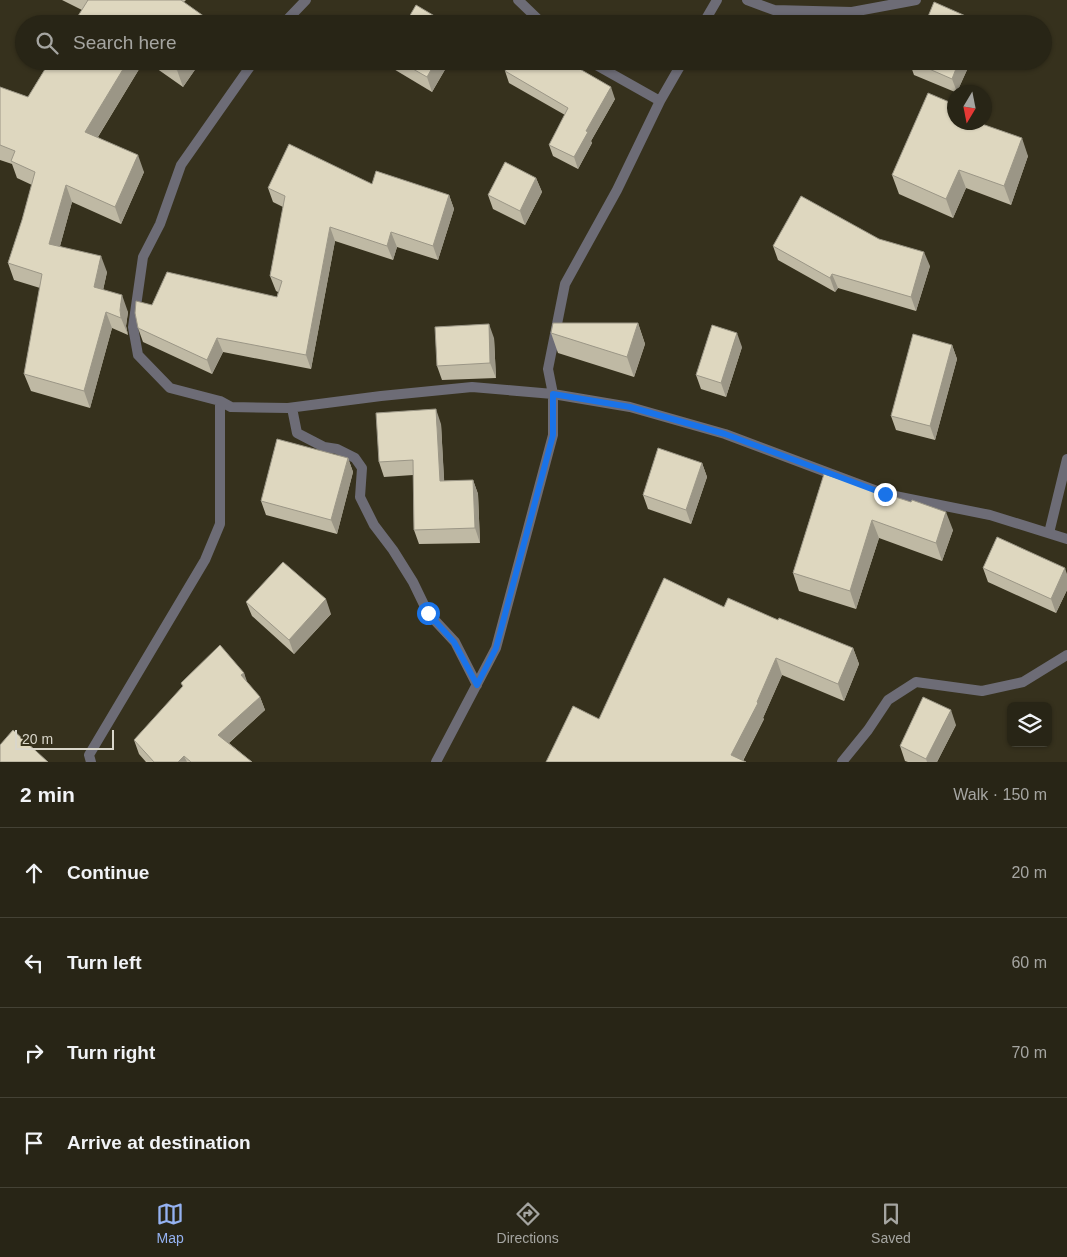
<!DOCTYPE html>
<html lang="en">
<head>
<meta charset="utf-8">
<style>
  :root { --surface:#282516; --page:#302d1f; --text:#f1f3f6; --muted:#a5a5a1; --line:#444235; --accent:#95b2f1 }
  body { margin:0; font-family:Arial,sans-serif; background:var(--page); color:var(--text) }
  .controls { position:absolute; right:15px; bottom:15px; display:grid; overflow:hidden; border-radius:8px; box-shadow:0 1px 4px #0004 }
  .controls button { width:45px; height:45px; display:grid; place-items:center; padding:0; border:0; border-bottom:1px solid var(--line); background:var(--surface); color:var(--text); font:25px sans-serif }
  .compass { position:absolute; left:947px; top:85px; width:45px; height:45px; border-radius:50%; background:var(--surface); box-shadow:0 1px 4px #0004; rotate:190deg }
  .scale { position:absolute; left:15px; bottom:12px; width:99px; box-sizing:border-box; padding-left:5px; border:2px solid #d9d6ca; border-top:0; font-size:14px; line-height:18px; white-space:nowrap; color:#d9d6ca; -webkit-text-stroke:4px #36311d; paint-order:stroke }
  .stop { position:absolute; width:15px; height:15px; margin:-11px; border:4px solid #1a73e8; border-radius:50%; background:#fff }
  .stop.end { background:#1a73e8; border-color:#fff; box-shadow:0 1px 5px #0008 }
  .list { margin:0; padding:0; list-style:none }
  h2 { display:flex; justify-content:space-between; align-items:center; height:65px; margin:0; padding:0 20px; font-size:21px }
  h2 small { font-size:16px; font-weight:400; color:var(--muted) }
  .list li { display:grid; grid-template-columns:32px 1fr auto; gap:15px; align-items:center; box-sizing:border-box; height:90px; padding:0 20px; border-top:1px solid var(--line) }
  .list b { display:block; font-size:19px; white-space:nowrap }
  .list em { font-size:16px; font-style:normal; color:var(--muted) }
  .icon { flex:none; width:28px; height:28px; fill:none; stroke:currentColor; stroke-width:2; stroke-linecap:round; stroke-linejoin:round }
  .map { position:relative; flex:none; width:1067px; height:762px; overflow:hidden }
  .search { position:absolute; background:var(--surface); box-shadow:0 1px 4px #0004; left:15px; right:15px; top:15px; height:55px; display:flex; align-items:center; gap:12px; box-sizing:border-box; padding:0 18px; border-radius:28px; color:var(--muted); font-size:19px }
  .sheet { height:425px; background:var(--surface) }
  nav { display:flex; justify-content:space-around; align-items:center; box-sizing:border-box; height:70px; border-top:1px solid var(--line); background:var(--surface); font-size:14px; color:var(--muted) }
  nav a { display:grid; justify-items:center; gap:2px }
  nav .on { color:var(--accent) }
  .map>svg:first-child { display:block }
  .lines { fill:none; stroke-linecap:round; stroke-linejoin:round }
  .street { stroke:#6d6c76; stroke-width:10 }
  .wall { fill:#bfb9a4 }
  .shaded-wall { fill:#9b9686 }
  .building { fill:#ded7bf; stroke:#9b9686 }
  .route { stroke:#1a73e8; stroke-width:6 }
</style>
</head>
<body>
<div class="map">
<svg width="1067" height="762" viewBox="0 0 1067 762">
  <rect width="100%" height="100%" fill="#36311d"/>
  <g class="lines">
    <path class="street" d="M518 0 543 24
      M747 0 774 10 852 12 916 0
      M283 24 306 0
      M703 24 717 0
      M254 61 181 165 160 224 143 257 133 327 138 355 170 388 220 401 231 407 288 408 381 396 472 387 553 394 630 407 725 434 885 494 990 515 1067 539
      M589 61 660 101
      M292 408 297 433 324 447 337 449 355 458 362 468 360 497 374 525 393 550 413 582 428 613 455 642 477 685
      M1049 533 1067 459
      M91 762 89 755 205 560 220 524V401
      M436 762 496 648 553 435V394L548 369 565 284 617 190 660 101 683 61
      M842 762 868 730 888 700 916 682 982 691 1023 682 1067 655"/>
  </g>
  <path class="wall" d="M62 0H186L184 2 82 10Z
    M50 61H144L98 137 144 172 121 224 72 202 60 246 107 272 103 290 128 312 126 326 128 335 112 328 90 408 31 391 24 374 40 288 14 280 8 263 22 220 32 185 17 178 12 164 0 160V87L28 97Z
    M146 61H201L183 87Z
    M389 61H450L432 92 392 68Z
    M909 61H971L957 92H955L914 75Z
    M558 66 615 99 591 141 592 143 578 169 553 156 549 145 565 115 509 83 505 71Z
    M986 125 1028 156 1011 205 966 188 953 218 899 194 892 175Z
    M536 178 542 192 525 225 493 209 488 195Z
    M372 184 449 195 454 209 438 260 397 247 393 260 335 241 311 369 223 352 212 374 143 342 138 328 152 305 277 297 278 292 276 291 270 276 283 207 273 202 268 188Z
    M773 246 930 266 916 311 838 288 835 292 778 260Z
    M638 323 645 344 634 377 558 353 551 333Z
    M494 338 496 378 442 380 437 366Z
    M952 345 957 359 935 440 896 430 891 416Z
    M742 347 726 397 701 389 696 375Z
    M441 424 444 481 473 480 478 494 480 543 419 544 414 530 413 475 384 477 379 462Z
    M348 458 353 472 337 534 266 515 261 501Z
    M702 463 707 477 691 524 648 509 643 495Z
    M824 474 953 530 942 561 879 538 856 609 799 591 793 573Z
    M983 568 1067 574V590L1056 613 988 582Z
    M246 602 331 614 294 654 252 616Z
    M724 607 853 648 859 664 844 701 782 675 763 718 764 719 743 761 599 719Z
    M244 673 246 681 260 697 265 710 229 743 252 762H146L139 754 134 740 183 687 181 683Z
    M956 725 937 762H908L905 761 900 746Z"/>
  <path class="shaded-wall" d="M128 61H144L91 148 85 132Z
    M183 61H201L183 87 177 70Z
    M436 61H450L432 92 427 77Z
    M959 61H971L957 92 952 79Z
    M611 87 615 99 591 141 592 143 578 169 574 157 586 131Z
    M1022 138 1028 156 1011 205 1004 186Z
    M138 155 144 172 121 224 115 207Z
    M959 170 966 188 953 218 946 199Z
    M536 178 542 192 525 225 520 211Z
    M66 185 72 202 56 261 49 244Z
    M449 195 454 209 438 260 433 246Z
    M330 227 335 241 311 369 306 355Z
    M391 232 397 247 393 260 387 246Z
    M924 252 930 266 916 311 911 297Z
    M101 256 107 272 100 304 94 287Z
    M832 274 838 288 835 292 830 278Z
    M122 295 128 312 126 326 128 335 121 318 120 310Z
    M106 312 112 328 90 408 84 391Z
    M638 323 645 344 634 377 627 357Z
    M489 324 494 338 496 378 490 363Z
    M737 333 742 347 726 397 721 383Z
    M217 338 223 352 212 374 207 360Z
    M952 345 957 359 935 440 930 426Z
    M436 409 441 424 445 495 440 481Z
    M348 458 353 472 337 534 331 520Z
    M702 463 707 477 691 524 686 510Z
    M473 480 478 494 480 543 475 528Z
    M946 512 953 530 942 561 936 543Z
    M872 520 879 538 856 609 850 591Z
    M1065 568 1067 574V590L1056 613 1051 599Z
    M326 599 331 614 294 654 289 640Z
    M853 648 859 664 844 701 838 684Z
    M776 658 782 675 763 718 764 719 742 762 731 755 757 702Z
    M244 673 249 687 241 675Z
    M260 697 265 710 223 748 218 735Z
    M951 710 956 725 937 762H927L926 759Z
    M184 756 187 762H178Z"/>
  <path class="building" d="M87 0H181L212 22 210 24H73L88 0Z
    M934 2 977 21 976 24H925Z
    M416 5 448 24H405Z
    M50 61H128L85 132 138 155 115 207 66 185 49 244 101 256 94 287 122 295 120 310 121 318 106 312 84 391 24 374 42 274 8 263 22 220 35 172 11 161 15 151 0 145V87L28 97Z
    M164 61H183L177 70Z
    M399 61H436L427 77Z
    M512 61H551L558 66 560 61H566L611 87 586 131 588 132 574 157 549 145 568 108 505 71Z
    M911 61H959L952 79Z
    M928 93 954 104V122H980L979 123 1022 138 1004 186 959 170 946 199 892 175Z
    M289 144 372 184 376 171 449 195 433 246 391 232 387 246 330 227 306 355 217 338 207 360 138 328 135 313 136 301 152 305 167 272 277 297 282 281 270 276 285 196 268 188Z
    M505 162 536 178 520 211 488 195Z
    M801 196 879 239 924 252 911 297 832 274 830 278 773 246Z
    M553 323H638L627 357 551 333Z
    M489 324 490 363 437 366 435 327Z
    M712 325 737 333 721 383 696 375Z
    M913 334 952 345 930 426 891 416Z
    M436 409 440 481 473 480 475 528 414 530 413 460 379 462 376 413Z
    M277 439 348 458 331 520 261 501Z
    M658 448 702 463 686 510 643 495Z
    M824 474 911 502 912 500 946 512 936 543 872 520 850 591 793 573Z
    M997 537 1065 568 1051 599 983 568Z
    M283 562 326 599 289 640 246 602Z
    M664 578 724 607 728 598 778 620 779 618 853 648 838 684 776 658 757 702 758 703 731 755 746 762H546L573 706 599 719Z
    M220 645 244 673 241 675 260 697 218 735 252 762H191L184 756 178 762H154L134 740 183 686 181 683Z
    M923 697 951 710 926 759 900 746Z
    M13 730 48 762H0V745Z"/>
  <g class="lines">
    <path class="route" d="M428 613 454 642 477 685 496 648 553 435V394L630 407 725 434 885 494"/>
  </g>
</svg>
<div class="controls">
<button><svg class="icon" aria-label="layers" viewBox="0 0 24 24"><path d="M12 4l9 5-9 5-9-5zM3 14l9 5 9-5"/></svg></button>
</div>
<svg class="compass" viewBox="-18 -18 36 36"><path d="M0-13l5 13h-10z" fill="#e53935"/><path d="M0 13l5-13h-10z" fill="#a5a5a1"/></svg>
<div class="scale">20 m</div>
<div class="stop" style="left:428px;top:613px"></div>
<div class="stop end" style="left:885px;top:494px"></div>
<div class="search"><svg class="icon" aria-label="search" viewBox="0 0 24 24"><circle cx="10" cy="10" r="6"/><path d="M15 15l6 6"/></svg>Search here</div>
</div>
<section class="sheet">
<h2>2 min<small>Walk · 150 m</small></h2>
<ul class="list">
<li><svg class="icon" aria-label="ahead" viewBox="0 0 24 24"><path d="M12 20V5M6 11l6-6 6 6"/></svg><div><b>Continue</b></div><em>20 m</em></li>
<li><svg class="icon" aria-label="left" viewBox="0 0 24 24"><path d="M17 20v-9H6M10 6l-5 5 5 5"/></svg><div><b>Turn left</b></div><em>60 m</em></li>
<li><svg class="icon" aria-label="right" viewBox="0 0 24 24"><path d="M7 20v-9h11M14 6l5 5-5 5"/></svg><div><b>Turn right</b></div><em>70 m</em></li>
<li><svg class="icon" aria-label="arrive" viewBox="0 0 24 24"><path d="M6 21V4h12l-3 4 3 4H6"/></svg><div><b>Arrive at destination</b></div></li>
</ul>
</section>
<nav>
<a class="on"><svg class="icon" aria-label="map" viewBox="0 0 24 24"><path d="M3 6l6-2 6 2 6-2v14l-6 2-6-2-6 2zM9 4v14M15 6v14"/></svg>Map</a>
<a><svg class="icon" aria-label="directions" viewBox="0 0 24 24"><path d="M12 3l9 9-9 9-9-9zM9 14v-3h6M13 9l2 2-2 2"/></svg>Directions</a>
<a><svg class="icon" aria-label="saved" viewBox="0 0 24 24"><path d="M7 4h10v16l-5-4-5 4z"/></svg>Saved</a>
</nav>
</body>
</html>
